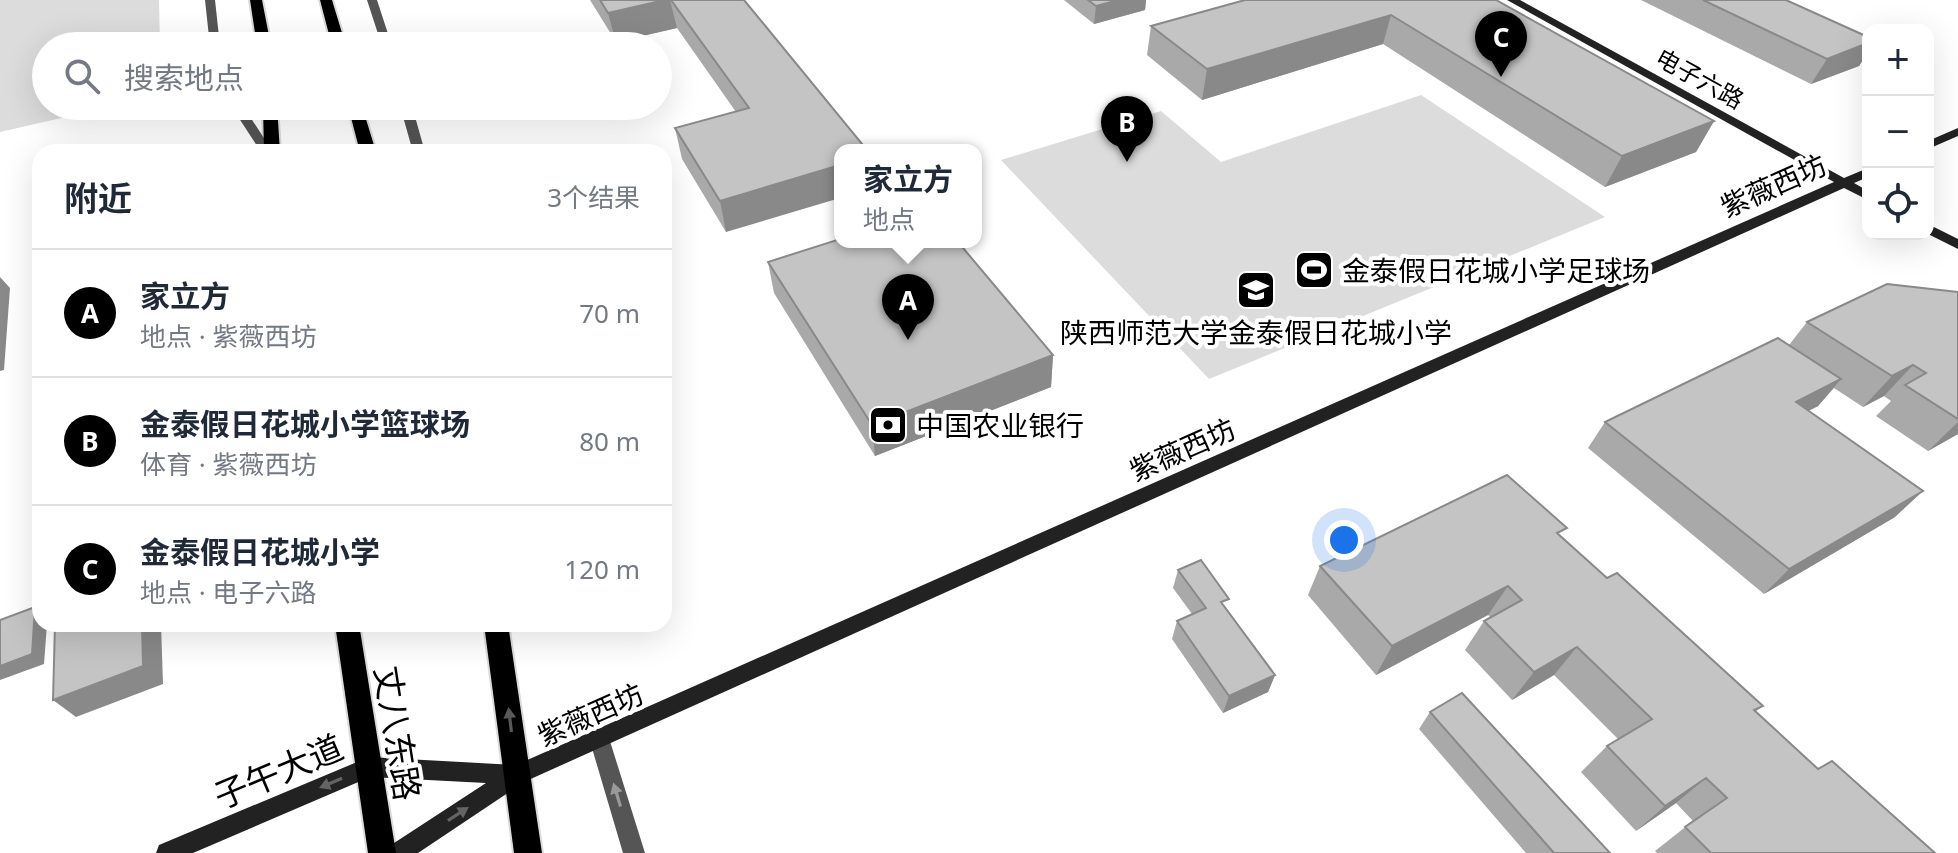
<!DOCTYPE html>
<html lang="zh">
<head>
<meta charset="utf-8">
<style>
  :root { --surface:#fff; --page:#f2f2f3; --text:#1f2937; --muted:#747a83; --line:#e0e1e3; --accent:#000 }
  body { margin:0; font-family:"Noto Sans","Noto Sans SC",sans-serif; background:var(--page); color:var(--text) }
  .controls { position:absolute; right:24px; top:24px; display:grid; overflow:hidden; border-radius:16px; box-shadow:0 8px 32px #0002 }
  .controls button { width:72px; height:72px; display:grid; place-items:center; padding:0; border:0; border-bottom:2px solid var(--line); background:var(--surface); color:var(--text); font:40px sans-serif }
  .you { position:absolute; left:1344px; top:540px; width:28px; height:28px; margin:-20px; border:6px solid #fff; border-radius:50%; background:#1a73e8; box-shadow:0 0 0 12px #1a73e833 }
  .badge { display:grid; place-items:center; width:52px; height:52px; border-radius:50%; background:var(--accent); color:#fff; font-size:26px; font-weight:700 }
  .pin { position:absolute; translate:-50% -66px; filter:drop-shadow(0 2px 4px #0008) }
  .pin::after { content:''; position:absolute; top:42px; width:28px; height:24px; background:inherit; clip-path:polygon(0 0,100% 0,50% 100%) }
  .popup { position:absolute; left:834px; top:144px; width:148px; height:104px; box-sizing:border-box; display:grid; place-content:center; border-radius:16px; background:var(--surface); filter:drop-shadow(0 2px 6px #0005); font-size:26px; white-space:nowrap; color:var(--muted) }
  .popup b { font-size:30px; color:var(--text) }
  .popup::after { content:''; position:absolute; left:50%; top:100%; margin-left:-16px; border:16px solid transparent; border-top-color:var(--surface) }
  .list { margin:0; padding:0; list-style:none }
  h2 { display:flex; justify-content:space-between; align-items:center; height:104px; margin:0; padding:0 32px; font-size:34px }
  h2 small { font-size:26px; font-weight:400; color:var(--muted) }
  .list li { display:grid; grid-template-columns:52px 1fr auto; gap:24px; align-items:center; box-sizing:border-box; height:128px; padding:0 32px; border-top:2px solid var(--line) }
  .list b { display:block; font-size:30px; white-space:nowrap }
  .list p { margin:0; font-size:26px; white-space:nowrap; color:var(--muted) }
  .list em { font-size:26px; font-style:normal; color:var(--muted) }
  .icon { flex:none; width:44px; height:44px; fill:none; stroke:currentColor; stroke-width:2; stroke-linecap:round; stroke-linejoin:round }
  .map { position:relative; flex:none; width:1958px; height:853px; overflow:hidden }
  .search { position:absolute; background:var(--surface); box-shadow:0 8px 32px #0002; left:32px; top:32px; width:640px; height:88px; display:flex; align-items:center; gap:20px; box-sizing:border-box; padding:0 28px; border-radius:44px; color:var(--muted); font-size:30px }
  .panel { position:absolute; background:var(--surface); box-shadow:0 8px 32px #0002; left:32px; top:144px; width:640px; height:488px; border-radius:24px }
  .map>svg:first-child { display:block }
  .green { fill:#dcdcdc }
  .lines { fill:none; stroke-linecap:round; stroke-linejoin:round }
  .primary-casing { stroke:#dbdbdb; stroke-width:4 }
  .street { fill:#555; fill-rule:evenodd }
  .secondary { fill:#222; fill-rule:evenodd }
  .primary { fill:#000; fill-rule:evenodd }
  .wall { fill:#a9a9a9 }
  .shaded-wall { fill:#898989 }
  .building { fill:#c4c4c4; stroke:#898989; stroke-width:2 }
  .oneway { fill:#595959 }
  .oneway2 { fill:#646464 }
  .oneway3 { fill:#999 }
  .labels { text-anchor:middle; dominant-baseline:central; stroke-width:8; stroke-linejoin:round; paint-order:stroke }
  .far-street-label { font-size:24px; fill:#000; stroke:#fff }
  .street-label { font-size:28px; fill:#000; stroke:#fff }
  .poi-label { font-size:28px; fill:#000; stroke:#fff; text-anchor:start }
  .near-street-label { font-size:34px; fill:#000; stroke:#fff }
</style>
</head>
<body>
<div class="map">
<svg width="1958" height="853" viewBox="0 0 1958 853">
  <rect width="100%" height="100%" fill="#fff"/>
  <path class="green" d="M0 0H159L160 46H46V106H114L0 132Z
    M1421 95 1605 217 1209 379 1001 160 1161 111 1221 162Z"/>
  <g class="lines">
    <defs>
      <path id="primary" d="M250 0H262L271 46H257Z
        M320 0H332L346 46H332Z
        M263 106H277L280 152H264Z
        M348 106H362L376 152H360Z
        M335 624H359L396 853H368Z
        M484 624H508L542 853H514Z"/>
    </defs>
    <use href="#primary" class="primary-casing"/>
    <path class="street" d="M205 0H215L220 46H210Z
      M367 0H377L392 46H382Z
      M231 106H243L273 152H261Z
      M400 106H412L425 152H413Z
      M599 728 606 731 609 738 645 853H623L589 738 592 731Z"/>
    <path class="secondary" d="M1507 0H1520L1844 178 1868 168V177L1854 183 1868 191V200L1844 188 524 782 418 853H388L391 845 486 783 370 777 193 853H156L159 845 369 757 516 765 1834 182Z
      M1958 128V136L1928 149V141Z
      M1928 224 1958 239V249L1928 234Z"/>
    <use href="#primary" class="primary"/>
  </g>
  <path class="wall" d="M590 0H744L867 150 726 232 682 159 675 128 736 112 677 28 616 42Z
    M1064 0H1146L1145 10 1094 24Z
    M1496 0 1714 121 1696 152 1605 187 1383 44 1202 100 1147 55 1151 26Z
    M1641 0H1786L1868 37V52L1859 66 1811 84Z
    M768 262 1053 355 1051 387 875 456 774 293Z
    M1958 292V434L1928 451 1876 416 1891 401 1884 396 1863 407 1834 388 1818 406 1808 411 1895 517 1764 594 1588 448 1605 422 1789 345 1807 322Z
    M1561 537 1607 578 1763 706 1755 712 1818 769 1935 853H1657L1655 851 1693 821 1676 803 1636 831 1581 772 1607 746 1618 739 1554 675 1512 700 1465 650 1484 621 1491 618 1488 615 1376 675 1308 595 1320 566Z
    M1178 570 1226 608 1275 675 1268 692 1223 713 1172 639 1177 621 1192 614 1173 588Z
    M1430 712 1610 853H1526L1419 729Z"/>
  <path class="shaded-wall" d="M665 0H670L677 28 616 42 608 13Z
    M1119 0H1146L1145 10 1094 24 1096 6Z
    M1391 15 1383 44 1202 100 1207 69Z
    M1868 43V52L1859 66 1811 84 1827 59Z
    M1714 121 1696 152 1605 187 1622 156Z
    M840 165V198L726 232 720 201Z
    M0 277 10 288 4 370 0 371Z
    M1053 355 1051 387 875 456 872 425Z
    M1913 365 1884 396 1863 407 1892 376Z
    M1841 379 1818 406 1774 429 1796 402Z
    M1958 422V434L1928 451Z
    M1923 491 1895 517 1764 594 1789 569Z
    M1508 586 1488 615 1376 675 1392 646Z
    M35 607 40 611V624H47L44 664 0 680V666Z
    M142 624H161L163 684 76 717 53 700Z
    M1577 647 1554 675 1512 700 1534 672Z
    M1275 675 1268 692 1223 713 1229 696Z
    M1706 778 1676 803 1636 831 1665 806Z"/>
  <path class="building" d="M600 0H665L608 13Z
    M671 0H744L867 150H840V165L720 201 675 128 749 108Z
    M1088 0H1119L1096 6Z
    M1245 0H1496L1714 121 1622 156 1391 15 1207 69 1151 26Z
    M1703 0H1786L1868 37V43L1827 59Z
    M840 239V242H958L1053 355 872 425 768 262Z
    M1887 284 1958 292V419L1905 385 1926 373 1913 365 1892 376 1807 322Z
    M1778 338 1841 379 1796 402 1923 491 1789 569 1605 422Z
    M1507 475 1567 528 1557 533 1607 578 1617 573 1763 706 1754 710 1818 769 1832 761 1935 853H1711L1685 827 1727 798 1706 778 1665 806 1607 746 1652 719 1577 647 1534 672 1484 621 1522 600 1508 586 1392 646 1320 566Z
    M1201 560 1229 599 1221 602 1275 675 1229 696 1177 621 1206 608 1178 570Z
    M35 607 32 654 0 666V620Z
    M55 624H142L143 666 53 700Z
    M1462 693 1610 853H1554L1430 712Z"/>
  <defs><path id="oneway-solid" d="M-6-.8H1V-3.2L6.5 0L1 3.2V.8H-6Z" transform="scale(2)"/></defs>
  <use class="oneway" href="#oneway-solid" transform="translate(510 720) rotate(-97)"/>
  <g class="oneway2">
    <use href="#oneway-solid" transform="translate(331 783) rotate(157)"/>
    <use href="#oneway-solid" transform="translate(458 814) rotate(-33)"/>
  </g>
  <use class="oneway3" href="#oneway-solid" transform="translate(617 795) rotate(-107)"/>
  <defs>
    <symbol id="stadium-square" viewBox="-11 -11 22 22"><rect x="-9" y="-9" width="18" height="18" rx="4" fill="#000" stroke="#fff"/><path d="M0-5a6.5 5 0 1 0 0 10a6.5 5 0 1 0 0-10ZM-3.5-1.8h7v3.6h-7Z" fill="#fff"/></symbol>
    <symbol id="school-square" viewBox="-11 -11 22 22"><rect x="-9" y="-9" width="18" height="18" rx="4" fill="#000" stroke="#fff"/><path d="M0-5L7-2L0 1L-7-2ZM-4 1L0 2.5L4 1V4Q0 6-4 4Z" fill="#fff"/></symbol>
    <symbol id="bank-square" viewBox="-11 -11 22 22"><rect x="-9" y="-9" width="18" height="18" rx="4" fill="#000" stroke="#fff"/><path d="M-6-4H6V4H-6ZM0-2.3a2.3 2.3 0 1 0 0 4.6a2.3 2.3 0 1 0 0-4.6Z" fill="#fff"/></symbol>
  </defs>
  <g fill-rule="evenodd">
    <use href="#stadium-square" x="1292" y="248" width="44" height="44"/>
    <use href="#school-square" x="1234" y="268" width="44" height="44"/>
    <use href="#bank-square" x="866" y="403" width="44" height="44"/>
  </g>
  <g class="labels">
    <g class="far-street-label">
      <text transform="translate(1700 78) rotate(29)">电子六路</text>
    </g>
    <g class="street-label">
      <text transform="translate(1773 185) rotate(-24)">紫薇西坊</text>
      <text transform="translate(1182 449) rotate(-24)">紫薇西坊</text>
      <text transform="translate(590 714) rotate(-24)">紫薇西坊</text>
    </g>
    <g class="poi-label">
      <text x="1342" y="270">金泰假日花城小学足球场</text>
      <text x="1256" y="332" text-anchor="middle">陕西师范大学金泰假日花城小学</text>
      <text x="916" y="425">中国农业银行</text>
    </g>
    <g class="near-street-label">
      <text transform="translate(398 733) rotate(81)">丈八东路</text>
      <text transform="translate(278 771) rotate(-23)">子午大道</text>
    </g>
  </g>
</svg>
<div class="controls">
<button>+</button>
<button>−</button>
<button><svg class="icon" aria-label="locate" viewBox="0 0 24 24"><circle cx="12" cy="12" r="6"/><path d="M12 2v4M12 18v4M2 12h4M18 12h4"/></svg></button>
</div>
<div class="you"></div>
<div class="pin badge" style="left:908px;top:340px">A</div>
<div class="popup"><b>家立方</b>地点</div>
<div class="pin badge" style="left:1127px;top:162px">B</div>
<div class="pin badge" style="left:1501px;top:77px">C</div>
<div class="search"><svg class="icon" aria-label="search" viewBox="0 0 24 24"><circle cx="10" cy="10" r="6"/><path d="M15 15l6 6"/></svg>搜索地点</div>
<section class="panel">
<h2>附近<small>3个结果</small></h2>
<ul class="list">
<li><span class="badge">A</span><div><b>家立方</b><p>地点 · 紫薇西坊</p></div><em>70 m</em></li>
<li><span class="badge">B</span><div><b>金泰假日花城小学篮球场</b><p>体育 · 紫薇西坊</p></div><em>80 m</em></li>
<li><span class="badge">C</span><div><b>金泰假日花城小学</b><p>地点 · 电子六路</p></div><em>120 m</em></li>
</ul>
</section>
</div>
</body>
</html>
